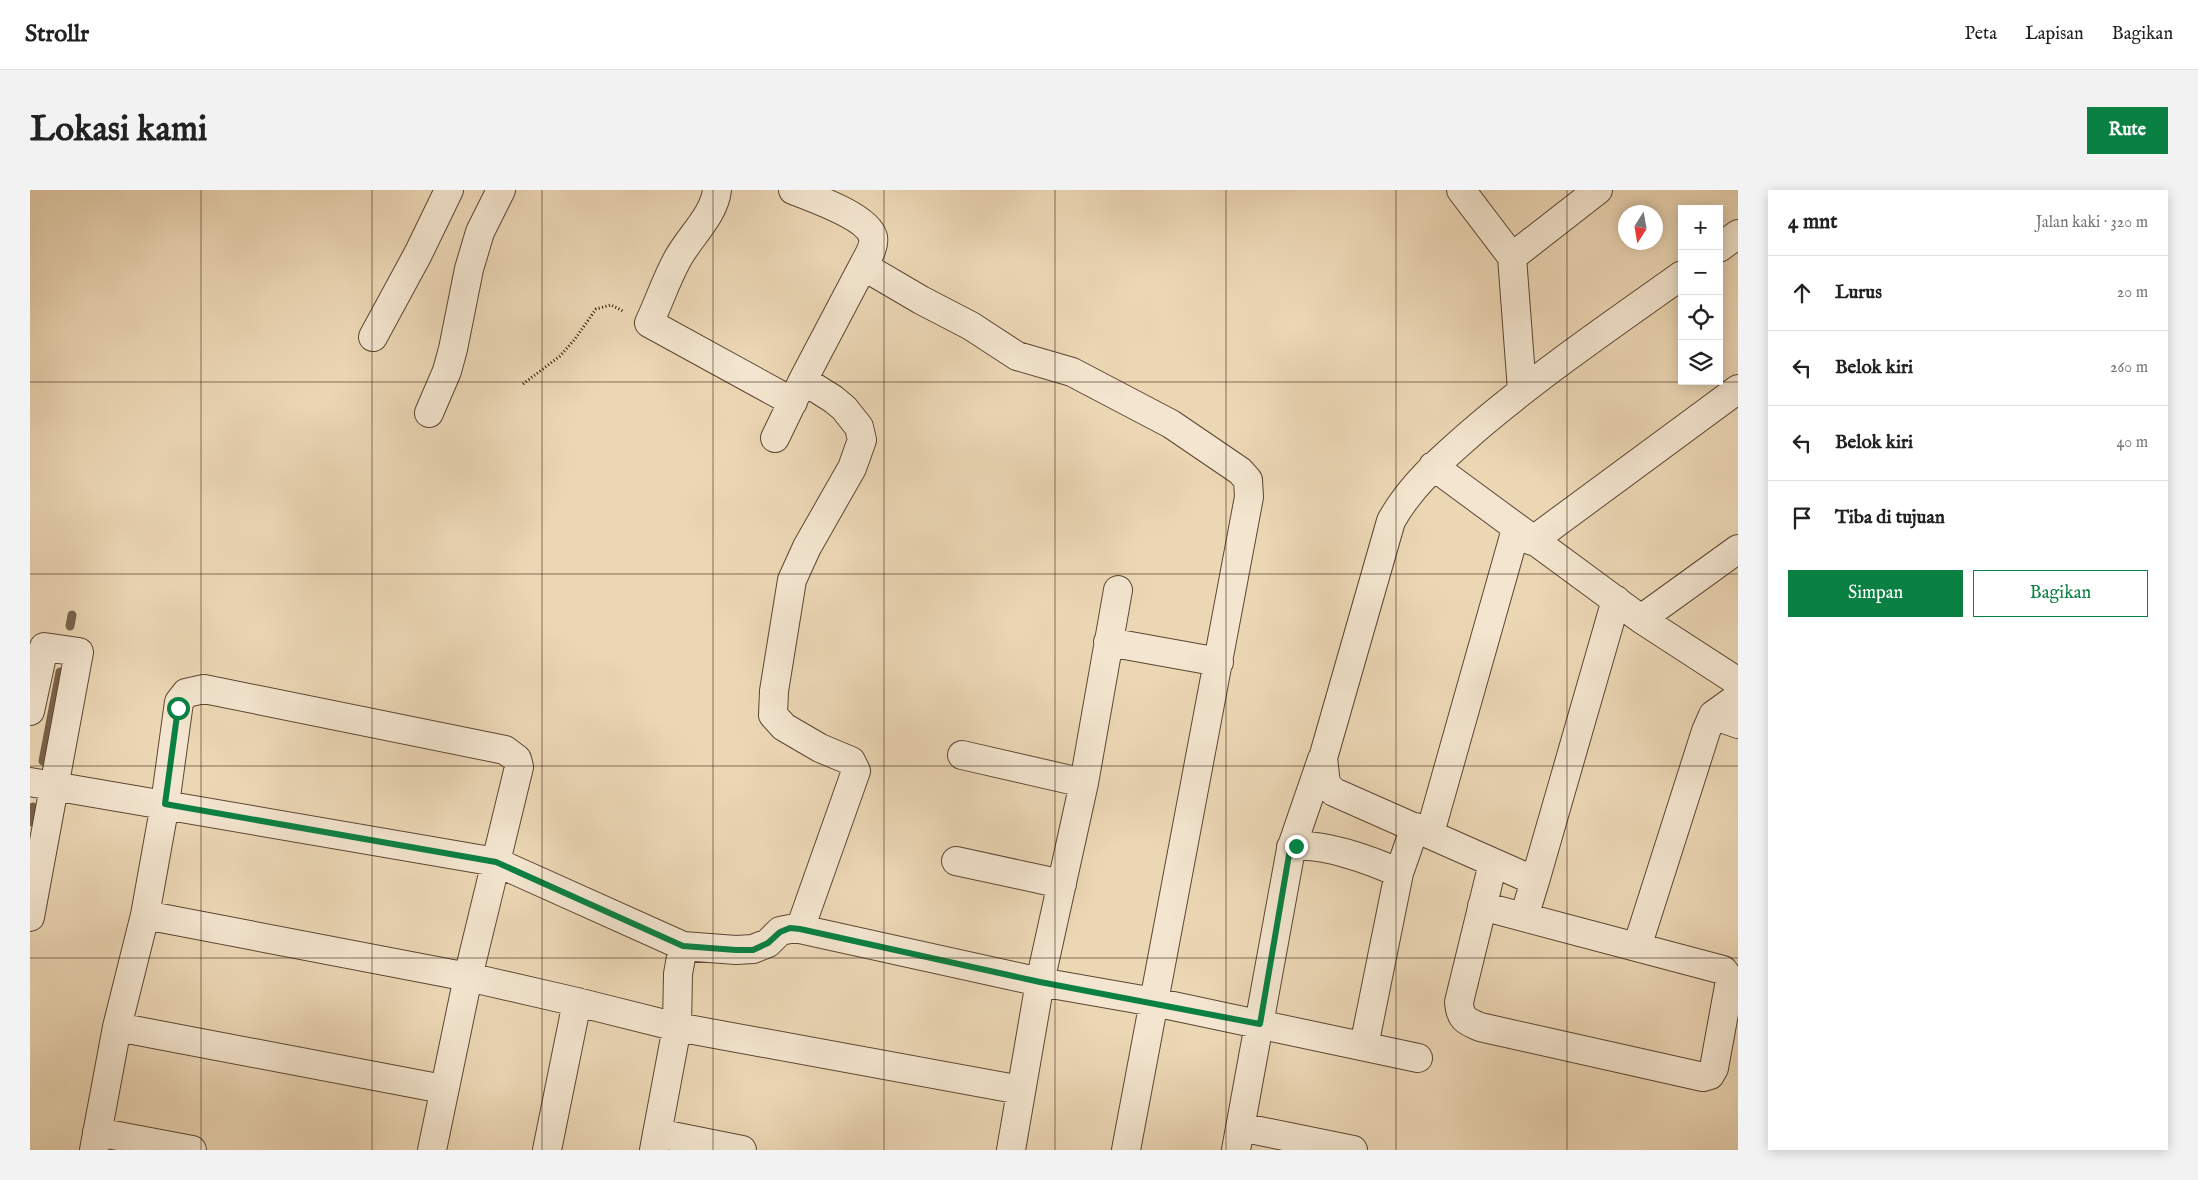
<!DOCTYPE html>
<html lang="id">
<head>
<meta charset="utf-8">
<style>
  :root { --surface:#fff; --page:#f2f2f2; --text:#222; --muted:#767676; --line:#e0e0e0; --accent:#0b8043 }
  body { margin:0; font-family:"IM FELL English",serif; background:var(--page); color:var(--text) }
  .controls { position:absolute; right:15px; top:15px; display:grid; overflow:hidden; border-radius:0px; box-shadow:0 2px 12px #0003 }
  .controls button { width:45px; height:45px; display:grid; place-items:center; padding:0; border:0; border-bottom:1px solid var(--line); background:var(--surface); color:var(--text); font:25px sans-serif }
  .compass { position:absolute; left:1588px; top:15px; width:45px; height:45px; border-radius:50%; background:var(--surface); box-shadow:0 2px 12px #0003; rotate:191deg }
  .stop { position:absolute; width:15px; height:15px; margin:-11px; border:4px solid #0b8043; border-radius:50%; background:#fff }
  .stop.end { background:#0b8043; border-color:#fff; box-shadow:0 1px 5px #0008 }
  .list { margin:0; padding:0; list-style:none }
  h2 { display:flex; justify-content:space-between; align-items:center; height:65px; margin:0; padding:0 20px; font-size:21px }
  h2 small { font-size:16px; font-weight:400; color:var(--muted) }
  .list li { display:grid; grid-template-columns:32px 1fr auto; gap:15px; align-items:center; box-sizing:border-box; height:75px; padding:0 20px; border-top:1px solid var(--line) }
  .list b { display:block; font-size:19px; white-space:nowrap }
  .list em { font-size:16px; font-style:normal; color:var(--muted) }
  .actions { display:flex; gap:10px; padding:15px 20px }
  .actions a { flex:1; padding:11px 0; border:1px solid var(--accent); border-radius:0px; text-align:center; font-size:18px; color:var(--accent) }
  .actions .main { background:var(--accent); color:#fff }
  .icon { flex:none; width:28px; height:28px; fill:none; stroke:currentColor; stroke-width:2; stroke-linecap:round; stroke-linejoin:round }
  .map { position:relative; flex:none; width:1708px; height:960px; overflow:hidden; border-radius:0px }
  header { display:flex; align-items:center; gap:30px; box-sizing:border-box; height:70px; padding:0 25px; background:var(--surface); border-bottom:1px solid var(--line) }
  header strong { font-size:24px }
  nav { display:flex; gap:28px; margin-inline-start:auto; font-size:18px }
  .intro { display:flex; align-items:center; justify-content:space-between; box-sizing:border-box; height:120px; padding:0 30px }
  h1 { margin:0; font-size:35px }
  .button { padding:12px 22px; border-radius:0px; background:var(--accent); color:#fff; font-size:18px; font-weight:700 }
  main { display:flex; gap:30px; padding:0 30px }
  aside { flex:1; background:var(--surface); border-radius:0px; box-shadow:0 2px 12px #0003 }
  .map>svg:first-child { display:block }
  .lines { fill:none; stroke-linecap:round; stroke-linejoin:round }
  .stream { stroke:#78624b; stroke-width:9 }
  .minor-casing { stroke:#5c4631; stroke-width:30 }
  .path { stroke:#2c1605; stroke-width:3; stroke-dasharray:1 2.5; stroke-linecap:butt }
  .minor { stroke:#f3e5cf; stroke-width:28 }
  .route { stroke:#0b8043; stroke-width:6 }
  .grid { fill:none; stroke:#2c1605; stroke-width:1; stroke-opacity:0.55 }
</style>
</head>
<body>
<header>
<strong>Strollr</strong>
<nav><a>Peta</a><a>Lapisan</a><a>Bagikan</a></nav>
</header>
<div class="intro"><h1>Lokasi kami</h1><a class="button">Rute</a></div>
<main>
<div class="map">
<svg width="1708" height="960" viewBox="0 0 1708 960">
  <rect width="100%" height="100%" fill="#ecd7b5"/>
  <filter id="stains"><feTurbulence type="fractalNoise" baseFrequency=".004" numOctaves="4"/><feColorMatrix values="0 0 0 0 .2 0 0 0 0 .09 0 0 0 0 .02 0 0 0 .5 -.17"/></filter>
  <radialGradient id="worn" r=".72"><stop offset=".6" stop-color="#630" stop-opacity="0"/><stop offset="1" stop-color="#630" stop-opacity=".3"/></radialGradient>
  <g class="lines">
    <path class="stream" d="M40 436 42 425
      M13 571 30 482
      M0 632 3 617"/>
    <defs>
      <path id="minor" d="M687 0C684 26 659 47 647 70 636 90 629 112 619 133L763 212
        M1431 0 1482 67 1492 200
        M1689 58 1708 44
        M1482 67 1568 0
        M833 76 891 110 941 136 987 166 1042 182 1141 234 1210 281 1218 290 1219 307 1096 960
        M343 147 388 64 419 0
        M399 223 417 181 423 159 439 79 450 42 471 0
        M745 248 773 190 833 76C837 68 845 57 843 47 837 26 783 8 763 0
        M1403 276 1611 429 1708 492
        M1502 351 1708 199
        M1611 429 1708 359
        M1078 452 1189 472
        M0 521 14 457 49 462 0 727
        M1683 525 1708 534
        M932 565 1054 593
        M0 592 466 672 653 756 706 760 723 759 738 753 750 741 760 739H770L1010 792 1124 812 1388 868
        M1400 643 1486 339
        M1261 657C1289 651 1343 671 1369 683L1334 856
        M926 671 1032 694
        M1369 683 1385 637
        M1505 691 1586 410
        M1452 716 1693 780 1699 788V796L1684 878 1680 885 1673 887 1450 837C1436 831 1430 829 1429 812L1463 673
        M115 725 438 787 547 812 647 837 991 900
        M1494 727 1505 691 1304 602 1296 594 1293 568 1361 331C1382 293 1415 266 1448 237 1513 182 1583 134 1652 85
        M770 739 826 581 821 571 790 558 754 537 743 525 744 501 762 390 777 357 822 278 832 250 829 237 814 218 803 209 773 190
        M1607 757 1676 541 1683 525 1708 507
        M87 837 413 899
        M1210 937 1323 960
        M67 942 162 960
        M627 943 712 960
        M64 960 87 837 115 725 135 614 149 512 156 503 174 499 475 560 487 569 489 577 438 787 402 960
        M517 960 547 812
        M624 960 647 837 648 784 653 756
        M981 960 1010 792 1054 593 1088 400
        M1206 960 1261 659 1292 569"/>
    </defs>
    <use href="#minor" class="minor-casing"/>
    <path class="path" d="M493 194 530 166 545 149 566 119 581 115 593 121"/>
    <use href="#minor" class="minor"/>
  </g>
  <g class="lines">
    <path class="route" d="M148 518 135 614 466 672 653 756 706 760H723L738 753 750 742 760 738 770 739 1010 792 1230 834 1260 659 1266 656"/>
  </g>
  <path class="grid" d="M171 0V960M342 0V960M512 0V960M683 0V960M854 0V960M1025 0V960M1196 0V960M1366 0V960M1537 0V960M0 192H1708M0 384H1708M0 576H1708M0 768H1708"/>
  <rect width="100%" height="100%" filter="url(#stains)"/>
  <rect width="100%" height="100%" fill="url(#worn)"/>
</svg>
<div class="controls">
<button>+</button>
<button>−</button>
<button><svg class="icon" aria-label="locate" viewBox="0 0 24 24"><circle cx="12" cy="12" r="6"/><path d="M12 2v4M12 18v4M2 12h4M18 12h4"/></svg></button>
<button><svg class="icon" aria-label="layers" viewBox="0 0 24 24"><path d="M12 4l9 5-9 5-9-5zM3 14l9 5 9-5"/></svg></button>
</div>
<svg class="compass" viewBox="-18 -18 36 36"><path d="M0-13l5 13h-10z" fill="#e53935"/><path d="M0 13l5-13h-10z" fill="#767676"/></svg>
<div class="stop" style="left:148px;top:518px"></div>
<div class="stop end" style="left:1266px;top:656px"></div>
</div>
<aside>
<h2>4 mnt<small>Jalan kaki · 320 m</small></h2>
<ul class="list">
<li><svg class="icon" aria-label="ahead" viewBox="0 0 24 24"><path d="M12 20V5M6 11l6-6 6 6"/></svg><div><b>Lurus</b></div><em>20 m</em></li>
<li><svg class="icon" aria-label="left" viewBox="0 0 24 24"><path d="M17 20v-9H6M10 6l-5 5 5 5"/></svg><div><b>Belok kiri</b></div><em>260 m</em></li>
<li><svg class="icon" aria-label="left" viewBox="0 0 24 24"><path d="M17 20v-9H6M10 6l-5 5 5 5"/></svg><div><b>Belok kiri</b></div><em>40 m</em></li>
<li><svg class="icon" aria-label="arrive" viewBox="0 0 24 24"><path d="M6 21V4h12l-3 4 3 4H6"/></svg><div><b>Tiba di tujuan</b></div></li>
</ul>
<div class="actions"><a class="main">Simpan</a><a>Bagikan</a></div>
</aside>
</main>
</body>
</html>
